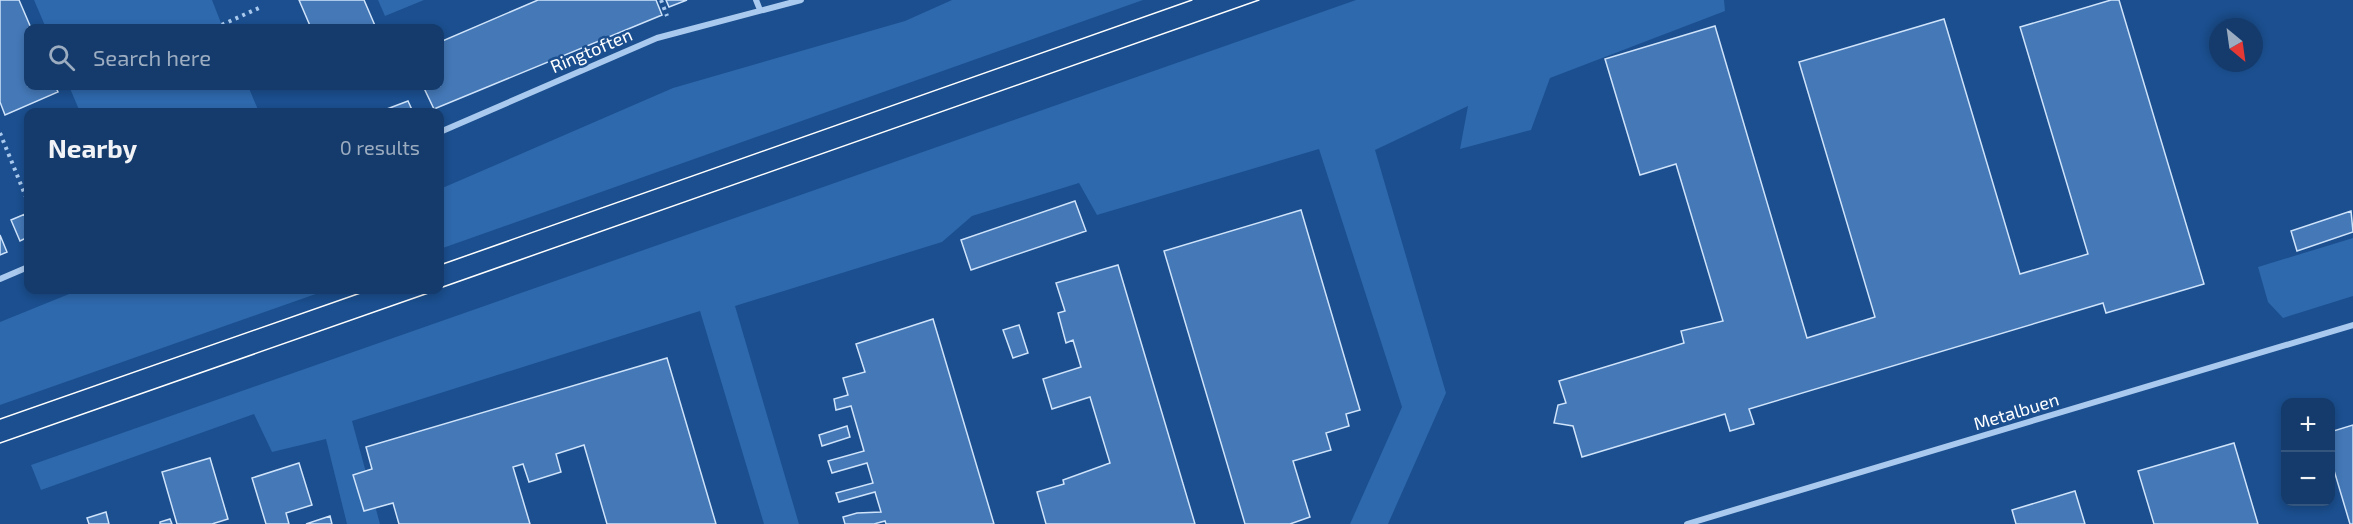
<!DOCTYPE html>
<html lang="en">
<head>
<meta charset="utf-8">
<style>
  :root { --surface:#143b6b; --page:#1d4271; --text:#f1f3f6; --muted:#9dadc1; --line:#33557e }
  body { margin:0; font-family:"Exo 2",sans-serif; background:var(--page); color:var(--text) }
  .controls { position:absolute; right:18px; bottom:18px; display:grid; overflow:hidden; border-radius:12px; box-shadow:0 3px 9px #0003 }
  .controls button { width:54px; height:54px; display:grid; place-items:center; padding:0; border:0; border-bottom:2px solid var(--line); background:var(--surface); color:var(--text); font:30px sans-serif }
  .compass { position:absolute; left:2209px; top:18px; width:54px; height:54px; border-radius:50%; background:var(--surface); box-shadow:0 3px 9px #0003; rotate:151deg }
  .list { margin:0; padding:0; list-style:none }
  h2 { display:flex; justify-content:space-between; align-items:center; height:78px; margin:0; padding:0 24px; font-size:26px }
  h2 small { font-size:20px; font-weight:400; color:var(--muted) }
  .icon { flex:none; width:33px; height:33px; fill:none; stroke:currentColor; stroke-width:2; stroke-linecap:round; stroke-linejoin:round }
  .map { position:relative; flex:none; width:2353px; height:524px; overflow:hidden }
  .search { position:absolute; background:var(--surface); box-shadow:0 3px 9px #0003; left:24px; top:24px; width:420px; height:66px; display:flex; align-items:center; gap:15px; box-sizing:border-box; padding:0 21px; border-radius:12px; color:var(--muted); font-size:22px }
  .panel { position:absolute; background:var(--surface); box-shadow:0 3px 9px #0003; left:24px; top:108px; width:420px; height:186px; border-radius:12px }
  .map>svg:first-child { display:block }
  .green { fill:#2e69ad }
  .building { fill:#4478b7; stroke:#cfe3fa; stroke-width:1.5 }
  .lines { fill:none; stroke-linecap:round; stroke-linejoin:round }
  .path { stroke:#a9c9ee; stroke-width:4; stroke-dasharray:3 4.5; stroke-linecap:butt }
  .street { stroke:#a9c9ee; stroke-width:6 }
  .tram { stroke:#fff; stroke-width:1.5 }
  .labels { text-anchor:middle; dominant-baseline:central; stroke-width:5; stroke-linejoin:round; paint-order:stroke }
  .street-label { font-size:18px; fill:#fff; stroke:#1b4f8f }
</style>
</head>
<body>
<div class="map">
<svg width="2353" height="524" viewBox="0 0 2353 524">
  <rect width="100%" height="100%" fill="#1b4f8f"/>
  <path class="green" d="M34 0H212L223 28H46Z
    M378 0H424L385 16Z
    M952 0H1143L440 249V189L673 88 905 21Z
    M1356 0H1724L1725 11 1550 78 1531 130 1460 149 1468 106 1375 150 1446 393 1388 524H1350L1402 407 1319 149 1097 215 1079 183 972 216 942 242 735 306 799 524H764L700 311 352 421 380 524H347L326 439 272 452 254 414 41 490 31 465Z
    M69 86H248L259 112H80Z
    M2353 238V296L2283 318 2268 302 2258 267Z
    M79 290H327L0 405V322Z"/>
  <path class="building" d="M0 0H19L31 28H28V86H55L58 92 5 115 0 102Z
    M299 0H364L376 28H311Z
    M538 0H656L662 15 434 109 423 86H440V42Z
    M666 0H687L669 7Z
    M2111 0H2119L2204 284 2106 313 2103 303 1749 409 1754 424 1730 431 1725 414 1582 457 1573 426 1554 423 1558 405 1566 403 1559 381 1684 343 1681 331 1723 321 1676 164 1640 175 1605 59 1715 26 1807 338 1875 317 1799 62 1944 19 2020 274 2088 254 2020 27Z
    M408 101 413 112H379Z
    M1075 201 1086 231 971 270 961 240Z
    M1301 210 1360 410 1346 414 1349 426 1326 433 1331 450 1293 461 1310 517 1290 524H1245L1164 251Z
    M2351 211 2353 232 2297 251 2291 231Z
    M25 214 28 237 20 241 11 220Z
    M0 235 7 252 0 255Z
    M1118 265 1195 524H1046L1037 492 1064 484 1063 480 1110 463 1090 397 1052 409 1043 379 1081 367 1073 340 1066 343 1058 313 1065 311 1056 283Z
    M933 319 994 524H886L885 521 874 524H845L843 517 857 513 881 512 875 492 839 502 836 493 873 483 867 463 832 473 828 461 864 451 851 406 836 410 834 399 848 395 843 378 865 372 856 344Z
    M1019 325 1028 353 1013 358 1003 330Z
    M667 358 716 524H607L584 445 556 454 561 472 529 482 523 464 513 467 530 524H399L393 503 364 511 353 475 372 469 366 447Z
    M2353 425V524H2350L2330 457V432Z
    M847 426 850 437 822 446 819 435Z
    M2234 443 2258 524H2154L2138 471Z
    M210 458 228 519 212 524H177L162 472Z
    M299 463 312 505 286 513 289 524H266L252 478Z
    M2075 491 2085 524H2016L2012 510Z
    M106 512 109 524H89L87 518Z
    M330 516 332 524H306Z
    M170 519 172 524H160V522Z"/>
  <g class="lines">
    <path class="path" d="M661 0 667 16
      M215 28 261 7
      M0 133 28 202"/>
    <path class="street" d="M756 0 760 10
      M440 132 657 38 801 0
      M0 279 28 267
      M1687 524 2353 325"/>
    <path class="tram" d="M440 265 1192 0
      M440 288 1259 0
      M0 419 369 290
      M0 443 437 290"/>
  </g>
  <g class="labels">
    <g class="street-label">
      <text transform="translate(591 50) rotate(-23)">Ringtoften</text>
      <text transform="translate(2016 411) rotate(-17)">Metalbuen</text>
    </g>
  </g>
</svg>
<div class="controls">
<button>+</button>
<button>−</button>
</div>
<svg class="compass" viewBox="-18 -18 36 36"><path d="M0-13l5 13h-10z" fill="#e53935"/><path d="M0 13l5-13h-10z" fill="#9dadc1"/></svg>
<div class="search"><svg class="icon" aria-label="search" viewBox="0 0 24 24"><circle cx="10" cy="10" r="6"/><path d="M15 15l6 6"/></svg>Search here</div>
<section class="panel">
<h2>Nearby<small>0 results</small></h2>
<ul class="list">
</ul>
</section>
</div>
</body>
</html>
